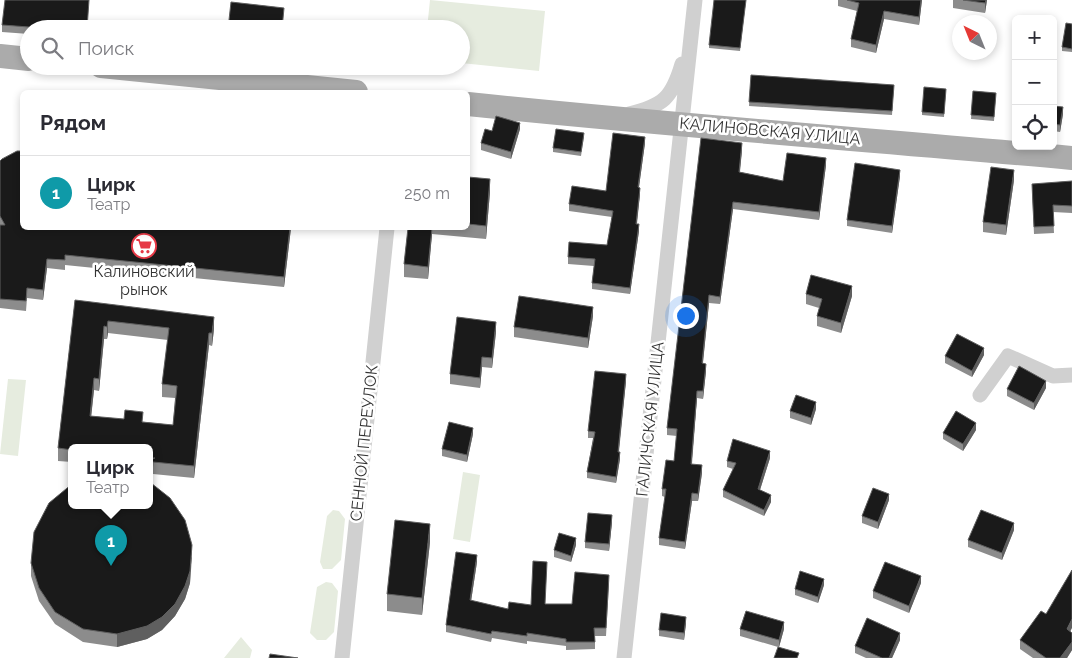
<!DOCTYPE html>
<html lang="ru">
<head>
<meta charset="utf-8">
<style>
  :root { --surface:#fff; --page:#f2f2f3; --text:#2b2b33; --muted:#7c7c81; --line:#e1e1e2; --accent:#b45309 }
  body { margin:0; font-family:Raleway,sans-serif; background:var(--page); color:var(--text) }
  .controls { position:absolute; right:15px; top:15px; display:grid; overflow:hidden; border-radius:8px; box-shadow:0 2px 8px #0003 }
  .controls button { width:45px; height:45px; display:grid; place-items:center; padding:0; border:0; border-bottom:1px solid var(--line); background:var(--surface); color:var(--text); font:25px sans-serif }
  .compass { position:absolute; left:952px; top:15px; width:45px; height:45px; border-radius:50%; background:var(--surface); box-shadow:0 2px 8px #0003; rotate:317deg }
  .you { position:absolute; left:685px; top:315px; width:18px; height:18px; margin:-12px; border:4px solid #fff; border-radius:50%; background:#1a73e8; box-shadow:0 0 0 8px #1a73e833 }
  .badge { display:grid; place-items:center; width:32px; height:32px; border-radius:50%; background:var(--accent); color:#fff; font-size:16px; font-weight:700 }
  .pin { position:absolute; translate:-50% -41px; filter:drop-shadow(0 1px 2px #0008) }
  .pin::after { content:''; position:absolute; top:26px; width:18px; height:15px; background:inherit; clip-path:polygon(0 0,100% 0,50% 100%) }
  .popup { position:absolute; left:68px; top:444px; width:85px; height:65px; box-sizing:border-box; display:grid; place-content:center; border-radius:8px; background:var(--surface); filter:drop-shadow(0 1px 4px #0005); font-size:16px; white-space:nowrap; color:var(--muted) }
  .popup b { font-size:19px; color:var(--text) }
  .popup::after { content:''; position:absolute; left:50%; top:100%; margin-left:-10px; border:10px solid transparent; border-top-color:var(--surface) }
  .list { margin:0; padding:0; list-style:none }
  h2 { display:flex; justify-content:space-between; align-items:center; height:65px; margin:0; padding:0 20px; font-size:21px }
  h2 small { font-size:16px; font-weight:400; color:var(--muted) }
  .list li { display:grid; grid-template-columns:32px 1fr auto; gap:15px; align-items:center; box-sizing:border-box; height:75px; padding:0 20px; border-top:1px solid var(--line) }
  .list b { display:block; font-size:19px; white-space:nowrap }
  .list p { margin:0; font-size:16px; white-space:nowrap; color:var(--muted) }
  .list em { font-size:16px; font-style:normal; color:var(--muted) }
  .icon { flex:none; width:28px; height:28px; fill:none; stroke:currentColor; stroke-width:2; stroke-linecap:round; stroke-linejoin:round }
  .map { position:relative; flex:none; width:1072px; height:658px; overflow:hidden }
  .search { position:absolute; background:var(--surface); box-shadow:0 2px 8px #0003; left:20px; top:20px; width:450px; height:55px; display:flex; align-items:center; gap:12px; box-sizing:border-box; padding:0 18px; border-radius:28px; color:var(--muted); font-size:19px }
  .panel { position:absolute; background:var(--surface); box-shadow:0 2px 8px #0003; left:20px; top:90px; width:450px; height:140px; border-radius:8px }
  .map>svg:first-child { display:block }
  .green { fill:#e6ecdf }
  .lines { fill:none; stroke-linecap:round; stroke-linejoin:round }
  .minor { stroke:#d0d0d0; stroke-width:15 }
  .primary { stroke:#ababab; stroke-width:24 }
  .wall { fill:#8c8c8c; fill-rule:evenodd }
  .shaded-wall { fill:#5f5f5f }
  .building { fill:#1a1a1a; stroke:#5f5f5f; fill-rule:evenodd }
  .labels { text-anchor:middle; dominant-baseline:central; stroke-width:5; stroke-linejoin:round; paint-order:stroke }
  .street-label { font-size:16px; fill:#333; stroke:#fff }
  .poi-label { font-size:16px; fill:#333; stroke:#fff }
</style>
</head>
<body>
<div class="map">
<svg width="1072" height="658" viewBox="0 0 1072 658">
  <rect width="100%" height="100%" fill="#fff"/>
  <path class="green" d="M430 0 545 11 539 71 461 63V29H427Z
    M8 379 26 380 18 456 0 454Z
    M463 472 480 475 470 542 453 539Z
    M333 510 339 511 345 519 341 560 332 569H323L320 562 327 516Z
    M326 582 332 583 338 591 334 632 326 640H317L310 633 317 587Z
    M241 637 252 650 250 658H224Z"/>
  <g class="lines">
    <path class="minor" d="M629 114C663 106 672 98 682 64
      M980 395 1008 356 1053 376 1072 375
      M342 658 387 228
      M624 658 695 0"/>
    <path class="primary" d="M0 56 29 59
      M101 66 356 92
      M468 104C669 125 871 140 1072 158"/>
  </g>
  <path class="wall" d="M746 0 740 51 709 48V45Z
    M838 0H922L919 25 884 19 876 53 851 47V39L857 11 838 6Z
    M953 0H987L985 13 953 8Z
    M1072 24V52L1062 51V47Z
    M2 25 88 29H29V34L2 32Z
    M751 75 894 85 892 115 749 106Z
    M946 89 944 117 922 115V112Z
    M973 91 996 93 994 121 971 119Z
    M1053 106 1063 114 1060 132 1053 131Z
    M520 129 511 159 481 150V143L492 131Z
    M584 137 581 156 553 152V148Z
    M645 143 639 187 640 194 637 224 639 231 630 294 592 289V283L594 266 568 264V257L607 245 612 217 569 211V204L606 191Z
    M742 150 740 172 783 181 826 165 819 220 733 209 720 304 709 303 703 363 706 371 703 399 697 398 692 464 702 473 698 501H692L685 549 659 545V538L665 497 662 496V489L674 461 677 436 667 435V428Z
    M0 161 22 228H291L284 287 65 265V270L47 268 43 300 27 298 26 311 0 308Z
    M900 176 892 233 847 226V220Z
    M468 177 490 192 486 239 432 234 428 279 404 277V264L408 228H468Z
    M1014 180 1006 235 983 232V222Z
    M1072 181V213L1053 212 1054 233 1034 234 1032 190Z
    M806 294 852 296 841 333 817 326V316L819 308 806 304Z
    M75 300 214 329 212 346 209 345 194 478 153 474 152 484 192 558 190 583 185 599 175 616 162 630 147 639 117 647 83 642 55 624 39 601 31 576V563L150 505V447H72V462L58 461V448ZM108 333 168 340 162 384V397L175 398 173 425 91 416 94 390 99 391 104 339H107Z
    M593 316 588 348 514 337V327Z
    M496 332 492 368 482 367 480 388 450 384V374Z
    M984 355 972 377 945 363V356Z
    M626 381 619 452 620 459 616 483 587 478V472L593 438H588V431Z
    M1046 388 1034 410 1007 396V389Z
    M816 409 811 425 790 418V411Z
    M976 430 963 451 943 439V433Z
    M473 434 467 462 442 456V449Z
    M770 458 760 490 771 502 764 516 723 497V490L733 469 727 467V461Z
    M889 500 878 529 862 523V516Z
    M612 522 609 551 585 548V542Z
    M1014 530 1002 560 968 547V540Z
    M430 542 422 615 387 611V594Z
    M576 545 571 562 554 557V550Z
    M477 562 471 601 508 609 531 605 572 604 609 583 606 636H595V649L566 650V646L527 641V644L492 638 491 642 446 632V625Z
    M921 583 909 613 873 598V591Z
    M824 585 818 603 795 595V589Z
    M686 623 684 640 659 636V630Z
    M740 629H784L779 647 799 658 778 647 740 636Z
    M1070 631 1072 633V650L1067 658H1033L1020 649V640Z
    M900 640 892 658H866L855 653V646Z"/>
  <path class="shaded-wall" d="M921 0H922L919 25V17Z
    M986 0H987L985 13V3Z
    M884 11V19L876 53V45Z
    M1063 107V114L1060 132V125Z
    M520 123V129L511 159V152Z
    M645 137V143L638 194V187Z
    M742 143V150L739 179V172Z
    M826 158V165L819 220V212Z
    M900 170V176L892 233V226Z
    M1014 170V180L1006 235V225Z
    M490 179V192L486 239V226Z
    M640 188V194L636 230V224Z
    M733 202V209L720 304V297Z
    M639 224V231L630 294V288Z
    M290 228H291L284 287V277Z
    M432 228V234L428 279V267Z
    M47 259V268L43 300V290Z
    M852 286V296L841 333V323Z
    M709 295V303L702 371V363Z
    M593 307V316L588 348V338Z
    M214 317V329L212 346V333Z
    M108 321V333L107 339V327Z
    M496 322V332L492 368V358Z
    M104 326V339L99 391V379Z
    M209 333V345L194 478V466Z
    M984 348V355L972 377V371Z
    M482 357V367L480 388V378Z
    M706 364V371L703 399V391Z
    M626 374V381L618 458V452Z
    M94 378V390L90 428V416Z
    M1046 381V388L1034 410V403Z
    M697 391V398L691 471V464Z
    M816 402V409L811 425V418Z
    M976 423V430L963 451V444Z
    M473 428V434L467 462V455Z
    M770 451V458L758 496V489Z
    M620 452V459L616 483V477Z
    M153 462V474L151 496V483Z
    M702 465V473L698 501V494Z
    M692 493V501L685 549V542Z
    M889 494V500L878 529V522Z
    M771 495V502L764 516V510Z
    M612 515V522L609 551V544Z
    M1014 523V530L1002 560V553Z
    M430 524V542L422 615V598Z
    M576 538V545L571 562V556Z
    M192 545 190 583 185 599 175 616 162 630 147 639 117 647V634Z
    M477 555V562L470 608V600Z
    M921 576V583L909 613V606Z
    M824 579V585L818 603V597Z
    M686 617V623L684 640V633Z
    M1072 619V628L1067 638V629Z
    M784 622V629L779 647V640Z
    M900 633V640L892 658H889Z
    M1072 642V650L1067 658H1060Z"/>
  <path class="building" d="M5 0H89L87 29H56L2 25Z
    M714 0H746L740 48 709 45Z
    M847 0H921L919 17 884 11 876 45 851 39 859 3Z
    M963 0H986L985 3Z
    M231 2 284 8 282 29H228Z
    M1066 23 1072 24V49L1062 47Z
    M751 75 894 85 892 111 749 102Z
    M924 87 946 89 944 114 922 112Z
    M973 91 996 93 994 117 971 115Z
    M1053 106 1063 107 1060 125 1053 124Z
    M496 116 520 123 511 152 481 143 485 129 492 131Z
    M556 129 584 133 581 152 553 148Z
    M613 133 645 137 638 187 640 188 636 224H639L630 288 592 283 595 259 568 257 569 242 607 245 613 211 569 204 572 186 606 191Z
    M701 138 742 143 739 172 783 181 787 153 826 158 819 212 733 202 720 297 709 295 702 363 706 364 703 391H697L691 464 702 465 698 494 692 493 685 542 659 538 666 489H662L666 460 674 461 677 429 667 428Z
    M17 151H22V228H290L284 277 65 255V260L47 259 43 290 27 288 26 301 0 299V225H5L0 216V161L2 159Z
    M855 163 900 170 892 226 847 220Z
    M991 167 1014 170 1006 225 983 222Z
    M468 177 490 179 486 226 468 224Z
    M1072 181V206L1053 205 1054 226 1034 227 1032 184Z
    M408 228H432L428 267 404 264Z
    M811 275 852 286 841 323 817 316 822 299 806 294Z
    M519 296 593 307 588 338 514 327Z
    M75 300 214 317 212 333H209L194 466 153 462 151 483 170 498 185 520 192 545 190 571 185 586 175 604 162 617 147 626 117 634 83 629 55 612 39 588 31 563 34 532 49 503 72 484V505H150V460L155 458H150V447H72V450L58 448ZM108 321 169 328 162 384 177 386 173 425 142 422 143 412 125 410 124 419 90 416 94 378 99 379 104 326 107 327Z
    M457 317 496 322 492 358 482 357 480 378 450 374Z
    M957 334 984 348 972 371 945 356Z
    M1019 366 1046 381 1034 403 1007 389Z
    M595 371 626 374 618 452H620L616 477 587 472 595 432 588 431Z
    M796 395 816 402 811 418 790 411Z
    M956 411 976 423 963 444 943 433Z
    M449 422 473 428 467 455 442 449Z
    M733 439 770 451 758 489 771 495 764 510 723 490 736 463 727 461Z
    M873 488 889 494 878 522 862 516Z
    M981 510 1014 523 1002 553 968 540Z
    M588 513 612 515 609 544 585 542Z
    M395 520 430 524 422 598 387 594Z
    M559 533 576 538 571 556 554 550Z
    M456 552 477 555 470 600 508 609 509 602 531 605 533 561 547 562 545 604H572L575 572 609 575 606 628H594L595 642H566V639L527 633V636L492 631 491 634 446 625Z
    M885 562 921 576 909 606 873 591Z
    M1072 570V619L1067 629 1072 633V642L1060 658H1046L1020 640 1041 611 1046 614Z
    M800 571 824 579 818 597 795 589Z
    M746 611 784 622 779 640 740 629Z
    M661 613 686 617 684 633 659 630Z
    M867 618 900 633 889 658H882L855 646Z
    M778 647 799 653 797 658H774Z
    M270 654 298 658H269Z"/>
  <defs>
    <symbol id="supermarket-ring" viewBox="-11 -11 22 22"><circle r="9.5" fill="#fff" stroke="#e63946" stroke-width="1.5"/><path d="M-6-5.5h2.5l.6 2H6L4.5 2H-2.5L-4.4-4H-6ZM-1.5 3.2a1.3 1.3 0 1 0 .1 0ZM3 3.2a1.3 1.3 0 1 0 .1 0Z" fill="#e63946"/></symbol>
  </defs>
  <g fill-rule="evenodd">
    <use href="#supermarket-ring" x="130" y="232" width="28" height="28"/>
  </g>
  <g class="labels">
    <g class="street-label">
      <text transform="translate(770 131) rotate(5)">КАЛИНОВСКАЯ УЛИЦА</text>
      <text transform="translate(650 419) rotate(-84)">ГАЛИЧСКАЯ УЛИЦА</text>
      <text transform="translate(364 443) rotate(-84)">СЕННОЙ ПЕРЕУЛОК</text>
    </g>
    <g class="poi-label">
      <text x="144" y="271">Калиновский<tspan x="144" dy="18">рынок</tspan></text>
    </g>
  </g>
</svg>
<div class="controls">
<button>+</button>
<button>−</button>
<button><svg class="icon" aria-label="locate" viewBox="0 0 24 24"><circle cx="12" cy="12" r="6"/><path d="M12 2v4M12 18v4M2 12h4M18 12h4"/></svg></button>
</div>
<svg class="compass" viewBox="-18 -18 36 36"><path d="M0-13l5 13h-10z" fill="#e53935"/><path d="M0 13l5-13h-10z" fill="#7c7c81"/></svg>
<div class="you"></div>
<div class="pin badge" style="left:111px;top:566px;background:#0f9aa8">1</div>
<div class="popup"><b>Цирк</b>Театр</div>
<div class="search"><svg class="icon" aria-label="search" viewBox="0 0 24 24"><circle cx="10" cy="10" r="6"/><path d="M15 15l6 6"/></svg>Поиск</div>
<section class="panel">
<h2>Рядом<small></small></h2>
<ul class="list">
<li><span class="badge" style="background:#0f9aa8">1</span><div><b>Цирк</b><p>Театр</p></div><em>250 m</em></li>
</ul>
</section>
</div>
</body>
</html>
